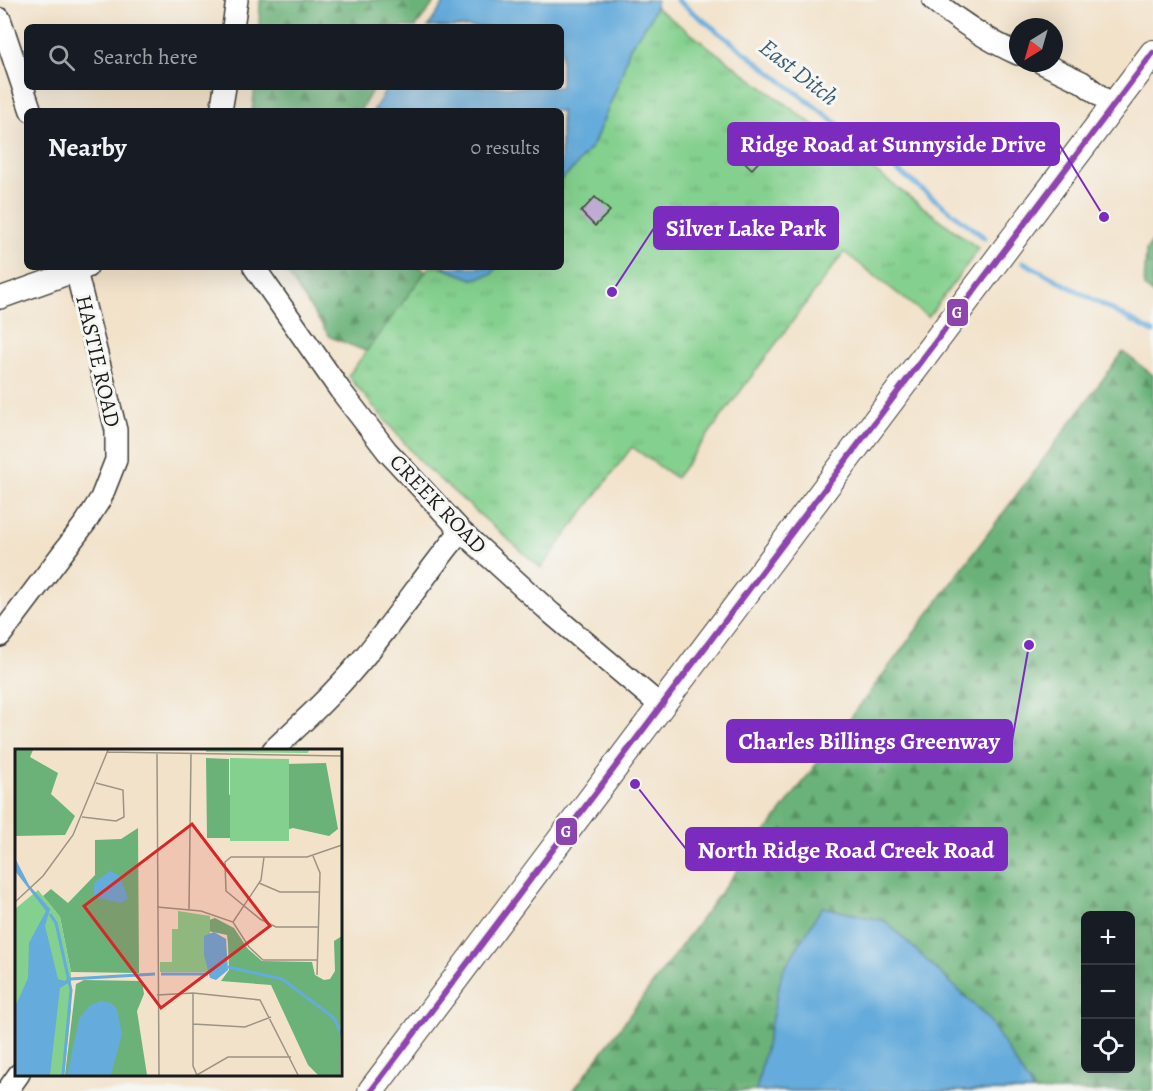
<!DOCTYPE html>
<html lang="en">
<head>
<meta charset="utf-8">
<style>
  :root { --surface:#171b24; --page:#20242c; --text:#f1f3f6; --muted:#9ea1a6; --line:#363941 }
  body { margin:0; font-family:Alegreya,serif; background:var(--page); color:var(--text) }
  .controls { position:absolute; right:18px; bottom:18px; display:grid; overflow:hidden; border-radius:9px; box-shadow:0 6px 24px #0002 }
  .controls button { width:54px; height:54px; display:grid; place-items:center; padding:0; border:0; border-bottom:2px solid var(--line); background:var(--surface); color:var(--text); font:30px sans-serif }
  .compass { position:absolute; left:1009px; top:18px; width:54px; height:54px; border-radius:50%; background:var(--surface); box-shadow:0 6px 24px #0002; rotate:217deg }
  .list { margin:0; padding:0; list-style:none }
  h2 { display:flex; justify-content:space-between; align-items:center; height:78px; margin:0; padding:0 24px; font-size:26px }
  h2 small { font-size:20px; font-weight:400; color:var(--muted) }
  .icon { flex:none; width:33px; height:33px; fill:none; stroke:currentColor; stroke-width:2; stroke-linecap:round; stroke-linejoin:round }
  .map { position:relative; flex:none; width:1153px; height:1091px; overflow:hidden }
  .search { position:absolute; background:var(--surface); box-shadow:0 6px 24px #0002; left:24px; top:24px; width:540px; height:66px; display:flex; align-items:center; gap:15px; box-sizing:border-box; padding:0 21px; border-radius:9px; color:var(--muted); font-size:22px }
  .panel { position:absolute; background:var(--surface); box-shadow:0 6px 24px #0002; left:24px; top:108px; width:540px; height:162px; border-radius:9px }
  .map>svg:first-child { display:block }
  .forest { fill:url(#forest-firs); stroke:#44674a; stroke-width:1.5; fill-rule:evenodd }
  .park { fill:url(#park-tufts); stroke:#507655; stroke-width:1.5 }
  .water { fill:#65abdb; stroke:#40647c; stroke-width:1.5 }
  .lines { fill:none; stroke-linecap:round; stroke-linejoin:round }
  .stream { stroke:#65abdb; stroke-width:5 }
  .building { fill:#c0abd4 }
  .minor-casing { stroke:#3c3a36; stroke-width:24 }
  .tertiary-casing { stroke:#3c3a36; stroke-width:28 }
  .minor { stroke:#fff; stroke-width:21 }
  .tertiary { stroke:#fff; stroke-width:26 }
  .bus-1-casing { stroke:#f6f6f2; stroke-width:10 }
  .bus-1 { stroke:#8e44ad; stroke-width:6 }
  .labels { text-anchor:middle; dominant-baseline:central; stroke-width:6; stroke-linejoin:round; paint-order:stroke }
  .street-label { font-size:22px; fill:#1c1c1c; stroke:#f6f6f2 }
  .water-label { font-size:24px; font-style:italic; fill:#3d5c72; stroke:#f6f6f2 }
  .inset-river { fill:none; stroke:#65abdb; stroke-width:3 }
  .inset-road { fill:none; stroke:#9c9384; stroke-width:1.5 }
  .view { fill:#d62828; fill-opacity:0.15; stroke:#d62828; stroke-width:3 }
  .inset-edge { fill:none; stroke:#1c1c1c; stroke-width:3 }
  .leader { fill:none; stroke:#7b2cbf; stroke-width:2 }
  .callout-dot { fill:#7b2cbf; stroke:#f6f6f2; stroke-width:2 }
  .callout { fill:#7b2cbf; stroke:#7b2cbf; stroke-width:2 }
  .callout-label { font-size:24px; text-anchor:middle; font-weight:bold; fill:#fff }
  .line-badge { stroke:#f6f6f2; stroke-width:2 }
  .badge-label { font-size:16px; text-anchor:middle; font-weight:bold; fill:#fff }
</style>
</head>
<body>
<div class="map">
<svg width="1153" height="1091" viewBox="0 0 1153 1091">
  <defs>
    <pattern id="forest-firs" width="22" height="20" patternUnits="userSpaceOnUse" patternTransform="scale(1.5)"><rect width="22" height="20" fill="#6bb279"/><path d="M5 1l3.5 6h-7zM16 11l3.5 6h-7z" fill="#579062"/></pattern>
    <pattern id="park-tufts" width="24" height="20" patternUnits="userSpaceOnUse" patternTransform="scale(1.5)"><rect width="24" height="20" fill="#84d08e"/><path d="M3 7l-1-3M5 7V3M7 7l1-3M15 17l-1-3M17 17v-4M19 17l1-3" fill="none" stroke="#71b27a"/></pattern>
  </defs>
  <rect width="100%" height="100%" fill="#f6f6f2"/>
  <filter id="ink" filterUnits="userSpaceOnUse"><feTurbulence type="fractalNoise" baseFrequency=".0167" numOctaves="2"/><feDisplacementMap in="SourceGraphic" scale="12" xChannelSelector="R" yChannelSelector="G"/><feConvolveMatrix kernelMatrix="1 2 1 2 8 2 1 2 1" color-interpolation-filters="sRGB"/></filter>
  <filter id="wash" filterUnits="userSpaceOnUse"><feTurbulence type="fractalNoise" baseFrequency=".008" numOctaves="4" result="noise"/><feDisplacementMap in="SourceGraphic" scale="24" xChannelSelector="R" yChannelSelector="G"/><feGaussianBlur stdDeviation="1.35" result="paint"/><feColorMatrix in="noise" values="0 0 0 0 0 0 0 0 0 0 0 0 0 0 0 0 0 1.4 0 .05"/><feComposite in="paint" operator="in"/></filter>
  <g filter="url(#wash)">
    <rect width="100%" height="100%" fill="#f2e2ca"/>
    <path class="forest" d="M260 0H436L416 27H259Z
      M255 87H374L360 111H252Z
      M1153 241V294L1144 287 1146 250Z
      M283 267H420L445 284 403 366 330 337Z
      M1123 352 1153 375V1091H573ZM1086 916H1130V1068H1086Z"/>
    <path class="park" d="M646 0 979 249 928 317 844 252 676 478 632 447 541 568 423 465 348 376 429 267H561V111Z"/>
    <path class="water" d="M446 0H657L651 18 630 47 620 80 593 145 574 168 561 180V111H373L388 87H561V27H428Z
      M440 267H497L492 274 473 279Z
      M822 907 885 921 988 1018 1033 1091H756L782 972Z"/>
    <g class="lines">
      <path class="stream" d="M677 0 985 238
        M1023 262 1153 332"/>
    </g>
    <g id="blocks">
      <path class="building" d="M750 142 765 155 752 169 738 156Z
        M595 197 610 211 595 226 581 212Z"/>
    </g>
  </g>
  <g filter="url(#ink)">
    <use href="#blocks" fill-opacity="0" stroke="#3c3a36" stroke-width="1.5"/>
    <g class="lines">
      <defs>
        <path id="minor" d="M933 0C960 22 987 40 1018 54
          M0 19 31 111
          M233 27 237 0
          M1042 63 1082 82 1113 106
          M221 111 225 87
          M254 267 340 390 387 451 461 531 551 613 661 706
          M0 298 87 267
          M0 636 86 522 101 498 116 460V430L75 267
          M273 750C303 722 333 694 360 662 395 621 426 573 461 531
          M7 1091 19 1074"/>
        <path id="tertiary" d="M371 1091 1153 53"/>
      </defs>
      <use href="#minor" class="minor-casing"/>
      <use href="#tertiary" class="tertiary-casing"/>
      <use href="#minor" class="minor"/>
      <use href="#tertiary" class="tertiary"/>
      <defs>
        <path id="bus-1" d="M371 1091 1153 53"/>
      </defs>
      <use href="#bus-1" class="bus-1-casing"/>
      <use href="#bus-1" class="bus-1"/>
    </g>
  </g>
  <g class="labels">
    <g class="street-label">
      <text transform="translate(98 361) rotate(77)">HASTIE ROAD</text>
      <text transform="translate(438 504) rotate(46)">CREEK ROAD</text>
    </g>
    <g class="water-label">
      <text transform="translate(799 72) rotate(38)">East Ditch</text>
    </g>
  </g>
  <g transform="translate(15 749)">
    <rect width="327" height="327" fill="#f2e2ca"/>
    <path d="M0 1H18L15 8 43 24 36 45 60 67 50 86 0 87ZM191 9 214 10V45L218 52 269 15 311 14 323 80 314 87 278 79 271 81 268 89H192ZM123 79 124 224 56 223 45 168 28 147 36 140 53 154 80 126V91L106 90ZM200 169 219 179 233 200 247 212 297 213 300 226 309 231 315 230 320 222 319 192 327 187 325 326H303L293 316 256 236 206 232 214 221 213 195 212 186 193 182 191 172ZM69 231 127 232 129 245 122 262 132 326H50L61 235Z" fill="#6bb279"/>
    <path d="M191 1H294L293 4 191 3ZM215 9 274 10V92H215ZM23 141 45 168 56 223V262L49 326H0V160ZM163 162 195 167V223H145V213H157V180H163Z" fill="#84d08e"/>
    <path d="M0 109 14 136 35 160 30 177 43 230 50 232 54 226 55 233 45 239 35 326H0V258L13 229 14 194 31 162 0 122ZM95 122 105 127 113 150 106 154 79 148V134ZM199 183 211 190 213 221 201 231 195 229 189 206V187ZM85 252 96 254 102 260 107 285 96 326H52L64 270 74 257Z" fill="#65abdb"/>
    <path class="inset-river" d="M35 165 41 174 56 241 48 326M213 218 267 230 319 269 327 286M146 225H193M55 230 140 225"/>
    <path class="inset-road" d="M92 3 327 7M142 5 144 326M67 68 101 72 109 68 108 41 81 34M298 107 305 124 302 226M244 134 265 143H305M0 153 28 127 58 86 93 1M142 158 186 162 218 173 234 198 248 211H302M174 160 176 5M218 173 246 131 249 108M303 178H261L245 170 211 142 210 113 216 108H292L327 96M178 244V317L182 326 213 308H276M142 246 178 244 245 251 283 326M178 275 230 278 256 268"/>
    <path class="view" d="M177 75 255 177 146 259 69 157Z"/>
    <rect width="327" height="327" class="inset-edge"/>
  </g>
  <path class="leader" d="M1104 217L1059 144M612 292L654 228M1029 645L1012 741M635 784L686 849"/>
  <g class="callout-dot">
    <circle cx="1104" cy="217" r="6"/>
    <circle cx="612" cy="292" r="6"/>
    <circle cx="1029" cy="645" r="6"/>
    <circle cx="635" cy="784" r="6"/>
  </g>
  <g class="callout">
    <rect x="728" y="123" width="331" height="42" rx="6"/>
    <rect x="654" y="207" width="184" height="42" rx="6"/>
    <rect x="727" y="720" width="285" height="42" rx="6"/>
    <rect x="686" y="828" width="321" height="42" rx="6"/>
  </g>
  <g class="callout-label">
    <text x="893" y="152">Ridge Road at Sunnyside Drive</text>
    <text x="746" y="236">Silver Lake Park</text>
    <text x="869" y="749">Charles Billings Greenway</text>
    <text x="846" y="858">North Ridge Road Creek Road</text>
  </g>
  <g class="line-badge">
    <rect x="946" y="298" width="23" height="29" rx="6" fill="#8e44ad"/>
    <rect x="555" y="817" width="23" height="29" rx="6" fill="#8e44ad"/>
  </g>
  <g class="badge-label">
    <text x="957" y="318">G</text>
    <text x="566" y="837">G</text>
  </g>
</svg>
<div class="controls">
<button>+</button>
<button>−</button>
<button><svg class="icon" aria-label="locate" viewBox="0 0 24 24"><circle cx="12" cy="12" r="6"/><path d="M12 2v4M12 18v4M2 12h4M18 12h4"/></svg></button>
</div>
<svg class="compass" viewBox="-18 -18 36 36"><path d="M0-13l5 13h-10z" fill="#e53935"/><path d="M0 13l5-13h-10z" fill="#9ea1a6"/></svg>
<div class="search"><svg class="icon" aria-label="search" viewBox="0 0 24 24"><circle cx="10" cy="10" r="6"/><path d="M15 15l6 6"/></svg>Search here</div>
<section class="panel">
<h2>Nearby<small>0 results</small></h2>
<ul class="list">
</ul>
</section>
</div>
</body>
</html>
